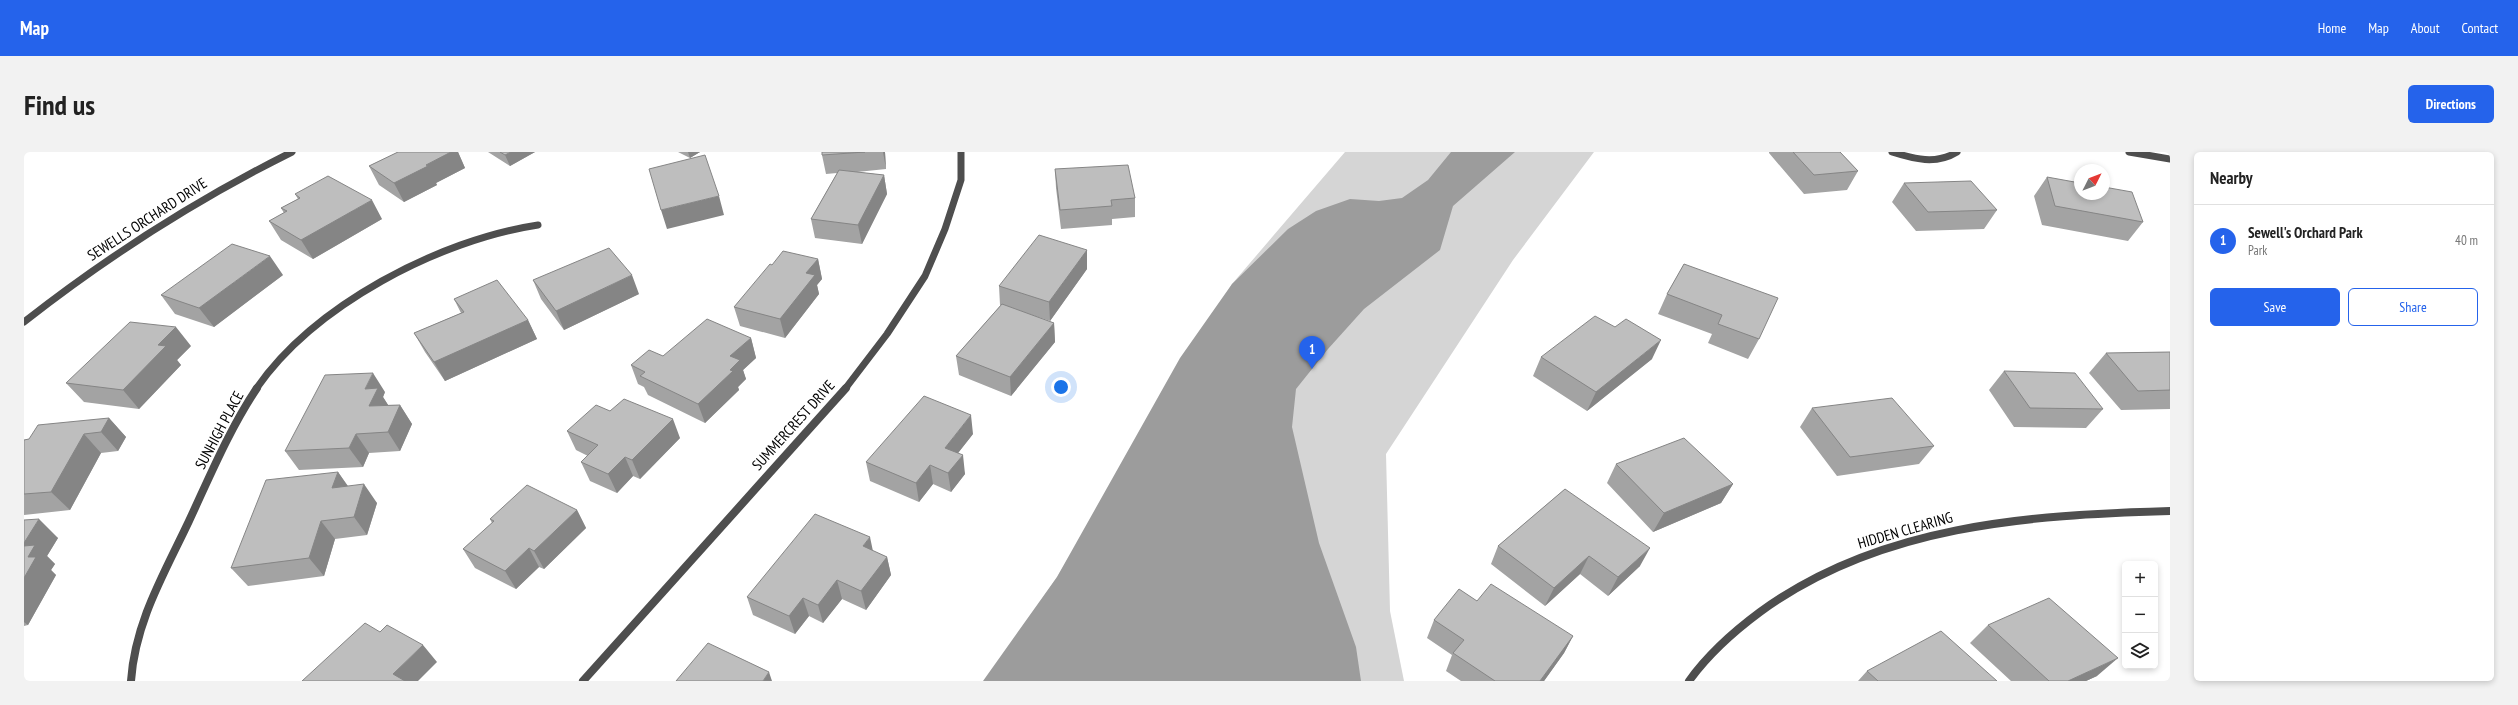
<!DOCTYPE html>
<html lang="en">
<head>
<meta charset="utf-8">
<style>
  :root { --surface:#fff; --page:#f2f2f2; --text:#222; --muted:#767676; --line:#e0e0e0; --accent:#2563eb }
  body { margin:0; font-family:"PT Sans Narrow",sans-serif; background:var(--page); color:var(--text) }
  .controls { position:absolute; right:12px; bottom:12px; display:grid; overflow:hidden; border-radius:6px; box-shadow:0 2px 6px #0003 }
  .controls button { width:36px; height:36px; display:grid; place-items:center; padding:0; border:0; border-bottom:1px solid var(--line); background:var(--surface); color:var(--text); font:20px sans-serif }
  .compass { position:absolute; left:2050px; top:12px; width:36px; height:36px; border-radius:50%; background:var(--surface); box-shadow:0 2px 6px #0003; rotate:48deg }
  .you { position:absolute; left:1037px; top:235px; width:14px; height:14px; margin:-10px; border:3px solid #fff; border-radius:50%; background:#1a73e8; box-shadow:0 0 0 6px #1a73e833 }
  .badge { display:grid; place-items:center; width:26px; height:26px; border-radius:50%; background:var(--accent); color:#fff; font-size:13px; font-weight:700 }
  .pin { position:absolute; translate:-50% -33px; filter:drop-shadow(0 1px 2px #0008) }
  .pin::after { content:''; position:absolute; top:21px; width:14px; height:12px; background:inherit; clip-path:polygon(0 0,100% 0,50% 100%) }
  .list { margin:0; padding:0; list-style:none }
  h2 { display:flex; justify-content:space-between; align-items:center; height:52px; margin:0; padding:0 16px; font-size:17px }
  h2 small { font-size:13px; font-weight:400; color:var(--muted) }
  .list li { display:grid; grid-template-columns:26px 1fr auto; gap:12px; align-items:center; box-sizing:border-box; height:72px; padding:0 16px; border-top:1px solid var(--line) }
  .list b { display:block; font-size:15px; white-space:nowrap }
  .list p { margin:0; font-size:13px; white-space:nowrap; color:var(--muted) }
  .list em { font-size:13px; font-style:normal; color:var(--muted) }
  .actions { display:flex; gap:8px; padding:12px 16px }
  .actions a { flex:1; padding:9px 0; border:1px solid var(--accent); border-radius:6px; text-align:center; font-size:14px; color:var(--accent) }
  .actions .main { background:var(--accent); color:#fff }
  .icon { flex:none; width:22px; height:22px; fill:none; stroke:currentColor; stroke-width:2; stroke-linecap:round; stroke-linejoin:round }
  .map { position:relative; flex:none; width:2146px; height:529px; overflow:hidden; border-radius:6px }
  header { display:flex; align-items:center; gap:24px; box-sizing:border-box; height:56px; padding:0 20px; background:var(--accent); color:#fff }
  header strong { font-size:19px }
  nav { display:flex; gap:22px; margin-inline-start:auto; font-size:14px }
  .intro { display:flex; align-items:center; justify-content:space-between; box-sizing:border-box; height:96px; padding:0 24px }
  h1 { margin:0; font-size:28px }
  .button { padding:10px 18px; border-radius:6px; background:var(--accent); color:#fff; font-size:14px; font-weight:700 }
  main { display:flex; gap:24px; padding:0 24px }
  aside { flex:1; background:var(--surface); border-radius:6px; box-shadow:0 2px 6px #0003 }
  .map>svg:first-child { display:block }
  .green { fill:#d5d5d5 }
  .water { fill:#9c9c9c }
  .lines { fill:none; stroke-linecap:round; stroke-linejoin:round }
  .street-far1 { stroke:#4e4e4e; stroke-width:7 }
  .street { stroke:#4e4e4e; stroke-width:8 }
  .wall { fill:#a3a3a3 }
  .shaded-wall { fill:#858585 }
  .building { fill:#bebebe; stroke:#858585 }
  .labels { text-anchor:middle; dominant-baseline:central; stroke-width:3.5; stroke-linejoin:round; paint-order:stroke }
  .street-label { font-size:15px; fill:#000; stroke:#fff }
</style>
</head>
<body>
<header>
<strong>Map</strong>
<nav><a>Home</a><a>Map</a><a>About</a><a>Contact</a></nav>
</header>
<div class="intro"><h1>Find us</h1><a class="button">Directions</a></div>
<main>
<div class="map">
<svg width="2146" height="529" viewBox="0 0 2146 529">
  <rect width="100%" height="100%" fill="#fff"/>
  <path class="green" d="M1321 0H1570L1489 108 1362 302 1366 459 1380 529H962L1033 425 1208 132Z"/>
  <path class="water" d="M1427 0H1491L1429 54 1416 98 1340 157 1304 197 1272 237 1268 275 1295 391 1332 495 1337 529H959L1033 425 1156 206 1208 132 1264 77 1292 59 1326 47 1355 49 1378 46 1404 28Z"/>
  <g class="lines">
    <path class="street-far1" d="M1868 0C1890 7 1912 13 1933 0
      M2105 0 2146 7
      M0 170C84 104 172 48 268 0
      M232 237C290 153 415 88 514 73
      M821 237 863 182 901 124 921 77 937 28V0"/>
    <path class="street" d="M107 529C111 470 140 422 165 369 186 324 205 278 233 236
      M559 529 822 236
      M1665 529C1685 501 1709 480 1736 460 1855 373 2004 363 2146 359"/>
  </g>
  <path class="wall" d="M374 0H434L441 16 412 31 413 33 380 50 355 33 345 14Z
    M464 0H511L486 14Z
    M654 0H676L666 6Z
    M798 0H861L862 17 833 20 860 23 863 42 838 92 791 86 787 67 813 21 802 22 798 3Z
    M1745 0H1816L1834 19 1823 38 1780 42 1745 1Z
    M1031 17 1111 46V65L1088 67V73L1037 77 1032 36Z
    M2023 25 2119 70 2104 89 2018 73 2010 44Z
    M1880 31 1973 58 1960 77 1892 79 1868 50Z
    M271 42 358 67 289 107 257 88 245 69 260 61 257 56 274 47Z
    M1063 98V117L1026 169 1005 162 1030 171 1031 190 987 244 935 223 932 204 977 153H976L975 134Z
    M794 107 798 127 793 133 795 142 761 186 716 174 710 155 748 113Z
    M1660 112 1735 187 1724 207 1684 191 1688 182 1634 162 1643 142Z
    M259 123 190 175 151 162 137 143Z
    M509 128 615 142 540 178 517 147Z
    M430 147 504 168 513 187 421 229 401 200 390 181 437 161Z
    M727 186 732 206 719 218 722 227 714 235 715 238 681 271 624 243 620 235 614 232 607 213 639 204Z
    M167 194 153 208 157 213 115 257 60 250 42 231Z
    M2146 200V257L2097 258 2065 221 2082 201Z
    M1517 205 1628 207 1563 259 1509 224Z
    M1980 219 2079 257 2062 276 1990 275 1965 238Z
    M361 240 359 245 364 253H376L388 272 376 299 345 301 339 315 275 318 261 299Z
    M1788 256 1910 294 1895 312 1813 324 1776 275Z
    M586 259 656 286 616 327 609 324 593 341 566 329 557 310 564 304 552 298 543 279Z
    M85 266 102 285 94 299 77 301 46 358 0 363V288L5 287Z
    M949 282 934 301 941 322 927 340 909 332 895 350 846 329 842 310Z
    M1592 312 1709 332 1697 351 1629 380 1583 331Z
    M314 320 324 334 353 351 343 383 311 387 300 424 224 434 207 416Z
    M1541 337 1616 414 1584 444 1556 422 1521 454 1467 412 1474 394Z
    M553 358 562 376 520 417 515 415 492 437 451 416 439 397 468 371 466 367Z
    M0 368 34 386 23 404 31 412 27 418 32 423 4 473 0 474Z
    M849 399 863 405 867 423 842 458 818 447 799 471 785 464 771 482 729 463 723 445Z
    M1453 449 1549 484 1540 501 1520 529H1437L1422 519 1428 503 1403 486 1410 468Z
    M1964 473 2073 524 2062 529H1987L1946 491Z
    M1843 519 1973 529H1834Z"/>
  <path class="shaded-wall" d="M427 0H434L441 16 412 31 413 33 380 50 370 31 402 13Z
    M487 0H511L486 14 481 3Z
    M664 0H676L666 6Z
    M859 0H861L862 17Z
    M860 23 863 42 838 92 834 73Z
    M695 44 700 63 643 77 637 58Z
    M348 48 358 67 289 107 277 88Z
    M1063 98V117L1026 169 1025 150Z
    M246 104 259 123 190 175 175 156Z
    M794 107 798 127 793 133 795 142 761 186 756 167 782 121Z
    M608 123 615 142 540 178 532 159Z
    M504 168 513 187 421 229 410 210Z
    M1030 171 1031 190 987 244 986 225Z
    M152 175 167 194 153 208 157 213 115 257 99 238 134 193Z
    M727 186 732 206 719 218 722 227 714 235 715 238 681 271 674 252 706 218V204Z
    M1637 188 1628 207 1563 259 1572 240Z
    M349 221 361 240 359 245 366 256 345 254 341 237Z
    M376 253 388 272 376 299 364 280Z
    M947 263 949 282 923 315 921 296Z
    M85 266 102 285 94 299 77 280Z
    M649 267 656 286 616 327 608 308Z
    M60 282 77 301 46 358 27 340Z
    M332 282 345 301 339 315 325 296Z
    M939 303 941 322 927 340 924 321Z
    M601 305 609 324 593 341 584 322Z
    M906 313 909 332 895 350 892 331Z
    M314 320 327 339 308 336Z
    M340 332 353 351 343 383 330 365Z
    M1709 332 1697 351 1629 380 1640 361Z
    M553 358 562 376 520 417 510 399Z
    M15 367 34 386 23 404 31 412 27 418 32 423 4 473 0 470V426L4 405 0 396V391Z
    M297 369 311 387 300 424 285 406Z
    M846 385 850 404 839 394Z
    M505 396 515 415 492 437 481 419Z
    M1626 396 1616 414 1584 444 1594 425Z
    M1565 404 1556 422 1521 454 1530 436Z
    M863 405 867 423 842 458 837 439Z
    M813 428 818 447 799 471 794 453Z
    M779 446 785 464 771 482 765 464Z
    M1549 484 1540 501 1520 529H1516Z
    M399 493 413 510 394 529H374L369 522Z
    M2094 506 2073 524 2062 529H2044Z
    M745 520 748 529H739Z"/>
  <path class="building" d="M374 0H427L402 13 404 14 370 31 345 14Z
    M476 0H487L481 3Z
    M798 0H841L798 3Z
    M1769 0H1816L1834 19 1790 23Z
    M681 3 695 44 637 58 625 17Z
    M1104 13 1111 46 1087 48 1088 54 1036 58 1031 17Z
    M815 18 860 23 834 73 787 67Z
    M304 24 348 48 277 88 245 69 263 59 257 56 276 46 271 42Z
    M2023 25 2056 31V42H2080V35L2108 40 2119 70 2031 54Z
    M1947 29 1973 58 1904 60 1880 31Z
    M1015 83 1063 98 1025 150 975 134Z
    M208 92 246 104 175 156 137 143Z
    M585 96 608 123 532 159 509 128Z
    M759 99 794 107 782 121 791 123 756 167 710 155 746 112 748 113Z
    M1660 112 1754 146 1735 187 1694 172 1698 163 1643 142Z
    M473 128 504 168 410 210 390 181 440 160 430 147Z
    M978 152 1030 171 986 225 932 204Z
    M1571 164 1591 175 1602 167 1637 188 1572 240 1517 205Z
    M683 167 727 186 706 204 716 208 706 218 709 219 674 252 616 224 621 220 607 213 625 198 639 204Z
    M106 170 152 175 134 193 142 194 99 238 42 231Z
    M2146 200V238L2114 239 2082 201Z
    M1980 219 2051 221 2079 257 2006 256Z
    M349 221 341 237 354 236 345 254 376 253 364 280 332 282 325 296 261 299 301 223Z
    M900 244 947 263 921 296 939 303 924 321 906 313 892 331 842 310Z
    M1868 246 1910 294 1826 305 1788 256Z
    M600 247 649 267 608 308 601 305 584 322 557 310 574 293 543 279 572 253 586 259Z
    M85 266 77 280 60 282 27 340 0 342V288L5 287 14 273Z
    M1660 286 1709 332 1640 361 1592 312Z
    M314 320 308 336 340 332 330 365 297 369 285 406 207 416 242 328Z
    M503 333 553 358 510 399 505 396 481 419 439 397 470 369 466 367Z
    M1541 337 1626 396 1594 425 1565 404 1530 436 1474 394Z
    M791 362 846 385 839 394 863 405 837 439 813 428 794 453 779 446 765 464 723 445Z
    M15 367 0 391V368Z
    M11 393 4 405H12L0 426V394Z
    M1467 432 1549 484 1516 529H1471L1429 501 1440 488 1410 468 1435 437 1453 449Z
    M2025 446 2094 506 2044 529H2025L1964 473Z
    M341 471 356 480 363 473 399 493 369 522 381 529H278Z
    M1917 479 1973 529H1854L1843 519Z
    M684 491 745 520 739 529H652Z"/>
  <g class="labels">
    <g class="street-label">
      <text transform="translate(123 67) rotate(-33)">SEWELLS ORCHARD DRIVE</text>
      <text transform="translate(769 273) rotate(-48)">SUMMERCREST DRIVE</text>
      <text transform="translate(195 278) rotate(-62)">SUNHIGH PLACE</text>
      <text transform="translate(1881 378) rotate(-16)">HIDDEN CLEARING</text>
    </g>
  </g>
</svg>
<div class="controls">
<button>+</button>
<button>−</button>
<button><svg class="icon" aria-label="layers" viewBox="0 0 24 24"><path d="M12 4l9 5-9 5-9-5zM3 14l9 5 9-5"/></svg></button>
</div>
<svg class="compass" viewBox="-18 -18 36 36"><path d="M0-13l5 13h-10z" fill="#e53935"/><path d="M0 13l5-13h-10z" fill="#767676"/></svg>
<div class="you"></div>
<div class="pin badge" style="left:1288px;top:217px">1</div>
</div>
<aside>
<h2>Nearby<small></small></h2>
<ul class="list">
<li><span class="badge">1</span><div><b>Sewell's Orchard Park</b><p>Park</p></div><em>40 m</em></li>
</ul>
<div class="actions"><a class="main">Save</a><a>Share</a></div>
</aside>
</main>
</body>
</html>
